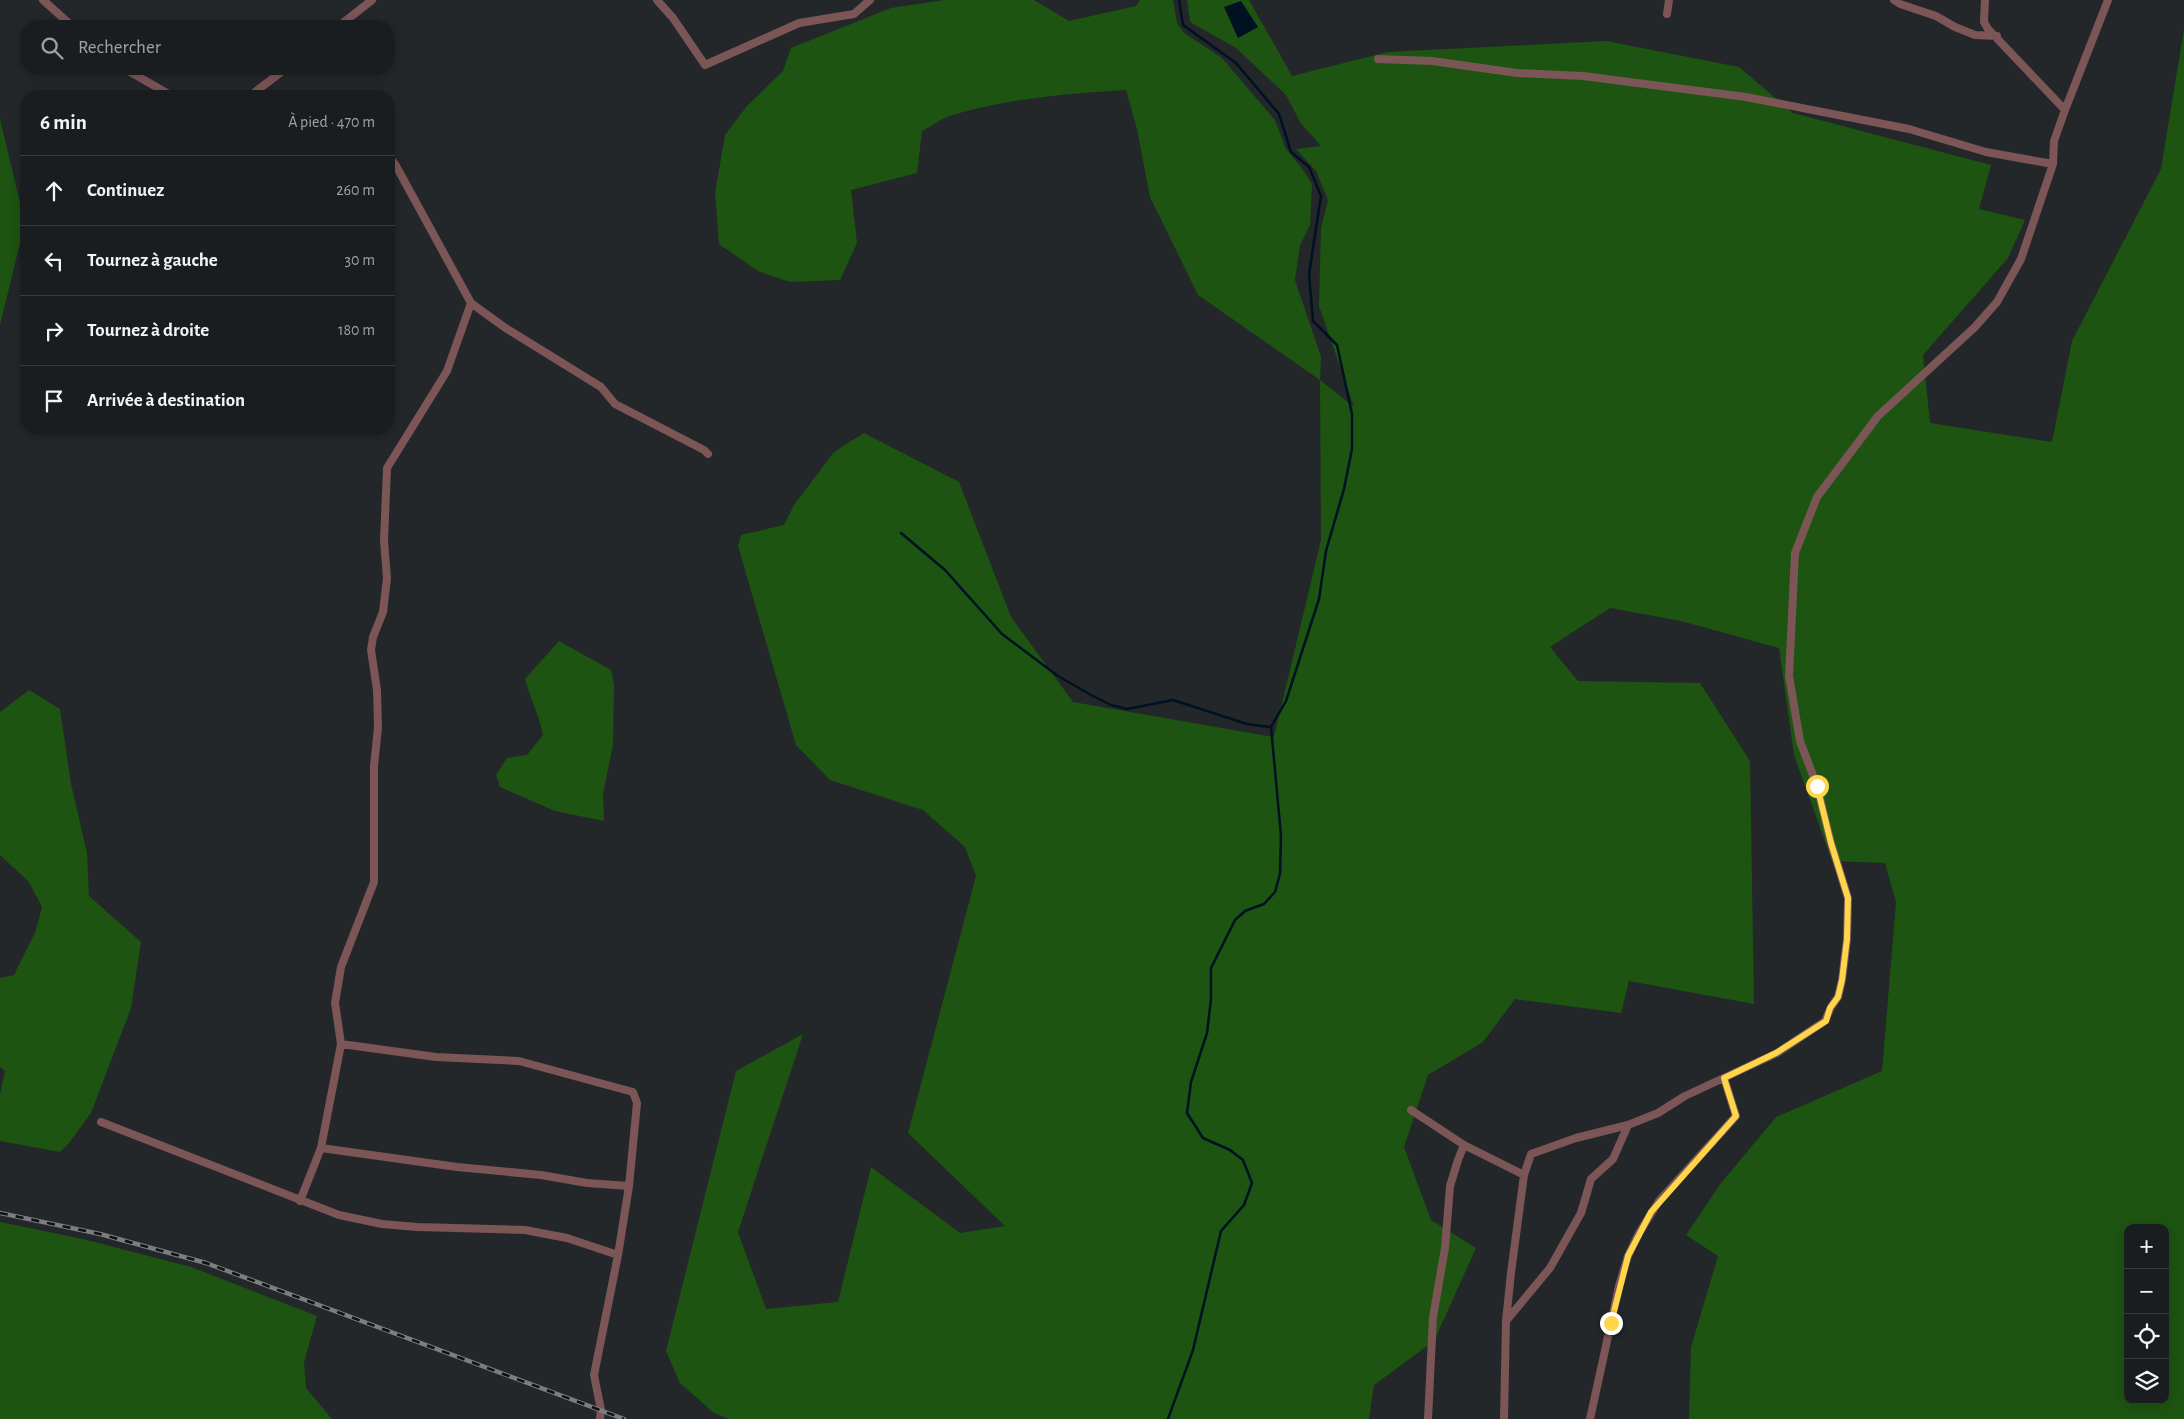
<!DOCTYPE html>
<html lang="fr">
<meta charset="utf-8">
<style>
:root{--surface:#1a1d20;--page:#272a2d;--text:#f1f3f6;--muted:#9fa2a5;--line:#383b3e}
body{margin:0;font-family:"Alegreya Sans",sans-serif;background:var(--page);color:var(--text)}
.controls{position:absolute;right:15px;bottom:15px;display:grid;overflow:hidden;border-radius:10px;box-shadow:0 2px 12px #0003}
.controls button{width:45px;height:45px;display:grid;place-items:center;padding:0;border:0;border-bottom:1px solid var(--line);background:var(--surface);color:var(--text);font:25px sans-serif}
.stop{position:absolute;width:15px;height:15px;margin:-11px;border:4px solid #ffd54a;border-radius:50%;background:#fff}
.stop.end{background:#ffd54a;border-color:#fff;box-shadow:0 1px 5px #0008}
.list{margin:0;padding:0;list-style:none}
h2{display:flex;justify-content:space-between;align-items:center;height:65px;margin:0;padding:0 20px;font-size:21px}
h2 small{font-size:16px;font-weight:400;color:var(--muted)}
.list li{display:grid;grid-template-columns:32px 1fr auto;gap:15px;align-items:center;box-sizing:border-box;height:70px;padding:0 20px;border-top:1px solid var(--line)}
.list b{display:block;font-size:19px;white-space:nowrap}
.list em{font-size:16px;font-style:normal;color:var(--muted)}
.icon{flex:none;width:28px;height:28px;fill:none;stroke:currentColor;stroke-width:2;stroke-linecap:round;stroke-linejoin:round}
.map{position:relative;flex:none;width:2184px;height:1419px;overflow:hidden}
.search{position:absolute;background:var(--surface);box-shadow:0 2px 12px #0003;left:20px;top:20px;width:375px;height:55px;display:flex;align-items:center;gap:12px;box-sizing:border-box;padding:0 18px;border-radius:20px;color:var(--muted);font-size:19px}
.panel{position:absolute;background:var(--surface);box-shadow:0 2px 12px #0003;left:20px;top:90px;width:375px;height:345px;border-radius:20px}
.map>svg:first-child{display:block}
.green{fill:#1d5411;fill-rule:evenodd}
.water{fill:#012}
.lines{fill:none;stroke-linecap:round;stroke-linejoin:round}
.stream{stroke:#012;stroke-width:2.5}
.minor{stroke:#7c5556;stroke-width:8}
.rail-casing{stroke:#7b7e81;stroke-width:4.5}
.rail{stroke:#0e1011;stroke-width:2.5;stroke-dasharray:8;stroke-linecap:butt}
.route{stroke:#ffd54a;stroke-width:6}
</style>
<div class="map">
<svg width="2184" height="1419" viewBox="0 0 2184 1419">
<rect width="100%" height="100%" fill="#23272a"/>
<path class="green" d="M944 0H1034L1069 21 1136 6 1140 0H1173L1177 23 1184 33 1221 57 1275 120 1286 149 1301 167 1312 184 1310 225 1300 245 1295 280 1321 357 1320 380 1354 407 1319 306 1321 228 1328 200 1316 171 1296 149 1321 146 1300 122 1286 95 1236 48 1190 22 1187 0H1249L1292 76 1388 52 1606 41 1739 67 1793 113 1991 165 1979 209 2025 220 2008 258 1923 355 1930 423 2052 442 2072 341 2161 169 2184 29V1419H1689L1691 1347 1718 1256 1686 1235 1721 1183 1776 1117 1882 1071 1896 902 1885 863 1832 861 1794 755 1779 648 1681 621 1610 608 1550 647 1578 681 1700 683 1750 761 1754 1004 1629 981 1621 1013 1515 999 1483 1042 1428 1075 1404 1147 1431 1220 1476 1248 1434 1341 1374 1385 1369 1419H729L714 1413 680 1383 666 1351 736 1071 803 1034 738 1232 766 1309 838 1302 871 1167 960 1233 1005 1226 908 1133 976 876 965 847 923 810 830 780 796 745 738 546 741 535 784 525 794 505 834 452 864 433 959 482 1011 617 1073 702 1274 737 1321 540 1320 380 1198 295 1150 197 1137 129 1126 90C1071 93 1005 99 953 115 942 118 932 126 922 131L917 173 851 190 857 243 840 280 790 282 758 271 719 244 715 193 725 135 747 106 783 71 791 48 891 8ZM2128 1228H2165V1400H2128Z
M0 119 25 223 0 325Z
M559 641 611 670 614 685 613 744 603 794 604 821 555 811 500 787 496 775 507 758 527 755 543 735C539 715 530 698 525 679Z
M29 690 60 709 71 784 87 853 89 896 141 942 131 1008 91 1113 69 1143 60 1152 0 1141V1094L5 1071 0 1067V978L14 975 35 933 42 907 29 882 0 855V712Z
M0 1222 83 1239 191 1267 317 1316 304 1362 306 1388 332 1419H0Z"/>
<path class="water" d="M1241 1 1258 27 1238 38 1224 7Z"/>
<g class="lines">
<path class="stream" d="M901 533 945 570 1002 634 1058 676 1091 695 1111 705 1127 709 1173 700 1247 724 1270 727
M1168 1419 1193 1350 1221 1231 1244 1205 1252 1183 1243 1160 1230 1150 1203 1138 1187 1113 1191 1082 1207 1033 1211 999V968L1235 920 1245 911 1264 904 1275 892 1280 874 1281 836 1271 727 1286 701 1319 599 1326 551 1344 489 1352 449V414L1337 345 1313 321 1309 274 1321 196 1309 167 1291 152 1279 114 1236 63 1183 25 1179 0"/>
<path class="minor" d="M43 0 72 26
M657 0 673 18 705 65 799 23 854 14 870 0
M1894 0 1900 4 1936 16 1955 27 1975 35 1997 36
M1985 0 1984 22 1988 29 2065 110
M1667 14 1669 0
M339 26 372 0
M1378 59 1432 61 1517 73 1583 76 1746 97 1909 129 1986 152 2053 164
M125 69 172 96
M250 96 285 69
M389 157 395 164 471 303 504 327 601 387 615 404 704 450 708 454
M341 1044 436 1057 519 1061 633 1092 637 1103 629 1186 618 1255 594 1375 601 1410 600 1419
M1411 1110 1464 1145 1524 1175
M101 1122 339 1215 382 1224 417 1227 525 1230 567 1238 618 1255
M321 1148 457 1167 541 1175 587 1183 629 1186
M300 1201 321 1148 341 1044 335 1003 341 967 374 882V766L378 727 377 690 371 650 373 637 383 612 387 578 384 541 387 468 447 371 471 303
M1506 1321 1550 1268 1581 1213 1591 1179 1613 1159 1628 1125
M1428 1419 1433 1317 1445 1248 1450 1186 1458 1160 1464 1145
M1504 1419 1506 1321 1511 1273 1524 1175 1531 1154 1576 1138 1628 1125 1658 1113 1685 1096 1777 1053 1825 1021 1831 1007 1838 997 1842 980 1847 939 1848 898 1831 843 1817 786 1800 741 1789 676 1795 553 1817 497 1878 416 1975 327 1997 302 2021 259 2053 164 2054 141 2065 110 2108 0
M1590 1419 1619 1286 1628 1256 1639 1233 1659 1201 1736 1116 1724 1078"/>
<g class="rail-casing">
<path id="rail" d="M0 1213 100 1234 206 1263 624 1419"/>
</g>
<use href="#rail" class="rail"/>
</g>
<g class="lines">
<path class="route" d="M1611 1323 1628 1256 1651 1212 1736 1116 1724 1078 1776 1053 1826 1021 1830 1008 1838 997 1842 980 1847 939 1848 898 1831 843 1817 786"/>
</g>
</svg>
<div class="controls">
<button>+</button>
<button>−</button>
<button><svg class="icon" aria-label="locate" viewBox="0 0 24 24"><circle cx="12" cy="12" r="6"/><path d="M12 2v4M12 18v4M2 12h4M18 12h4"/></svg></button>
<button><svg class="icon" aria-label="layers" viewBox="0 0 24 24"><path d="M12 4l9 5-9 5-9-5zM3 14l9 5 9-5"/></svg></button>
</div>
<div class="stop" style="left:1817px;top:786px"></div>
<div class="stop end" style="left:1611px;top:1323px"></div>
<div class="search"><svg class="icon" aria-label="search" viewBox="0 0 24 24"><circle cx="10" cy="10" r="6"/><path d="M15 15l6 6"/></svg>Rechercher</div>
<section class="panel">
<h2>6 min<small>À pied · 470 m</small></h2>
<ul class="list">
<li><svg class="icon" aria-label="ahead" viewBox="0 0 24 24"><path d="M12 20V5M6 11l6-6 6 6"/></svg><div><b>Continuez</b></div><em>260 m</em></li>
<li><svg class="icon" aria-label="left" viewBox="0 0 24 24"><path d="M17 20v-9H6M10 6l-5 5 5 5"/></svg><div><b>Tournez à gauche</b></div><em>30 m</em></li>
<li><svg class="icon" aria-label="right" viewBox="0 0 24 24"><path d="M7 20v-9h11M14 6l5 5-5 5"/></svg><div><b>Tournez à droite</b></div><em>180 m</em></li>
<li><svg class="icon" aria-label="arrive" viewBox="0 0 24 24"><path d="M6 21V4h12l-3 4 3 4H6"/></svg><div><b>Arrivée à destination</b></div></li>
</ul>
</section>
</div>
